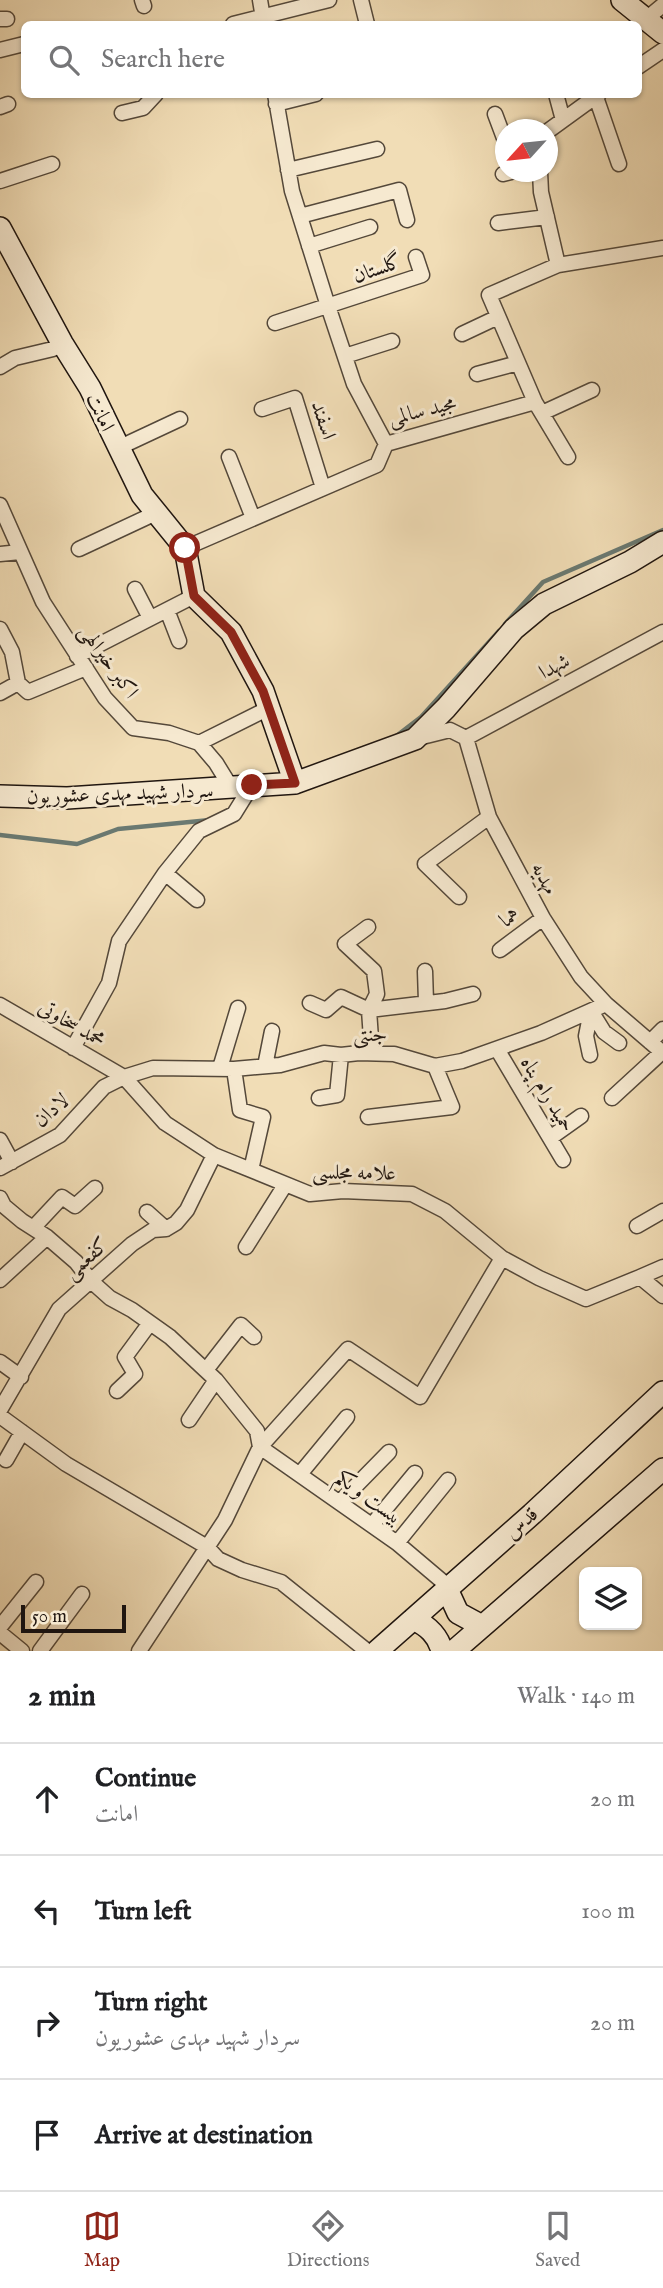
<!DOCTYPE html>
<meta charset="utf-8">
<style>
:root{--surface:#fff;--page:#f2f2f2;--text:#202124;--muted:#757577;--line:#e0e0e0;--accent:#8f2418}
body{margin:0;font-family:"IM FELL English",Amiri,serif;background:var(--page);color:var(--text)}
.controls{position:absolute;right:21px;bottom:21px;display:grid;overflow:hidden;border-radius:10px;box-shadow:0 2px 5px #0004}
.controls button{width:63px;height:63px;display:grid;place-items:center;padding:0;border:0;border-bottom:2px solid var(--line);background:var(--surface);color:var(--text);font:35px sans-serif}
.compass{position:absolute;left:495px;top:119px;width:63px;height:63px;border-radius:50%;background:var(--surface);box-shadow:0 2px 5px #0004;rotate:243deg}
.scale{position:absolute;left:21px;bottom:18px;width:105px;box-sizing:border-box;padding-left:7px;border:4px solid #201610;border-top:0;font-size:19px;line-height:24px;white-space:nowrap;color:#201610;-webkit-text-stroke:5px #f6e9d0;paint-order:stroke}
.stop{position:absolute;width:21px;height:21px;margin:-16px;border:5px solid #8f2418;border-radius:50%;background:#fff}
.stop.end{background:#8f2418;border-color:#fff;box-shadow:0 2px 7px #0008}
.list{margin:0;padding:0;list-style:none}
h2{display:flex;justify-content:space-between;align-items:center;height:91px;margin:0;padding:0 28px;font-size:30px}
h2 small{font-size:23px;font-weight:400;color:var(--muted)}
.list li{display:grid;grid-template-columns:46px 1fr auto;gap:21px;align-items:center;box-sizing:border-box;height:112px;padding:0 28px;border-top:2px solid var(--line)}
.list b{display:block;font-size:26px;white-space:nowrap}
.list p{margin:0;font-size:23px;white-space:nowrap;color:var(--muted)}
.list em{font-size:23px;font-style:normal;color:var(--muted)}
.icon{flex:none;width:38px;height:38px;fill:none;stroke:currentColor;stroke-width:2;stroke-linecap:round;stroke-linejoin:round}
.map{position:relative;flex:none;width:663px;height:1651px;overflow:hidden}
.search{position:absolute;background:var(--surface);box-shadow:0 2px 5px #0004;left:21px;right:21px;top:21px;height:77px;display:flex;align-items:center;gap:18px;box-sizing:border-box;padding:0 24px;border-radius:10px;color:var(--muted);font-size:26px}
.sheet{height:539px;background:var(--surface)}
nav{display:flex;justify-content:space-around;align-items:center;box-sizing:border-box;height:98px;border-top:2px solid var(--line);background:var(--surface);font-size:19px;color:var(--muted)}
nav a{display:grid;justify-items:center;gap:4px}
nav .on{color:var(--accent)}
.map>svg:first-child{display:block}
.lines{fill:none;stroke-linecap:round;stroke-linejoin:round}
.stream{stroke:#6a7971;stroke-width:4.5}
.street-casing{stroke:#54483a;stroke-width:17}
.secondary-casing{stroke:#201610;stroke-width:24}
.street{stroke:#f6e9d0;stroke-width:14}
.secondary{stroke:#f6e9d0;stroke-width:21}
.route{stroke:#8f2418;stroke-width:9}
.labels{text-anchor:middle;stroke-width:6;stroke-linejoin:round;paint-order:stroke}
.street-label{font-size:21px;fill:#201610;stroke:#f6e9d0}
</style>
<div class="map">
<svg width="663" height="1651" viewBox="0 0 663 1651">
<rect width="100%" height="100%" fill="#f1ddb6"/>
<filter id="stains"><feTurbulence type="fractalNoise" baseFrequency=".00286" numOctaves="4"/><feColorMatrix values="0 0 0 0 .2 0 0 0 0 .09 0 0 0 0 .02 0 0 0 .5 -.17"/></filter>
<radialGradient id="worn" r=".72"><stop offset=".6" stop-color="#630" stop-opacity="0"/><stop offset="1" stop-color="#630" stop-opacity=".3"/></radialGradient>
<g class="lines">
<path class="stream" d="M505 624 543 582 663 530
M395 737 421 717 499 631
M0 835 77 844 118 829 210 820"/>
<g class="street-casing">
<path id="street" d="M142 0 144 6
M260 0 264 24
M361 0 367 24
M0 19H7
M645 20 663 5
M233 24 329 0
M0 50 24 44
M638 67 663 50
M275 94 292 191 328 306 354 384 386 444 535 402 489 295 558 265 663 248
M556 94 563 120
M596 97 619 164
M276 104 316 94
M0 107 8 104
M122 113 143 108 156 94
M495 114 504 138
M548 131 599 94
M288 170 377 149
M540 172 541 192 558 265
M503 174 511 172
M0 181 52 164
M300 216 399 190 407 220
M498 223 547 217
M309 246 370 227
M275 323 422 275 416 257
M462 334 498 317
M345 356 392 341
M0 367 15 358 53 349 62 343
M477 374 518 363
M535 402 568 457
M262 409 295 398 323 488
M542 413 592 390
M118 448 180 419
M229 457 253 518
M0 505 43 602 105 698 133 728 169 733 199 743 216 763 232 789
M185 548 377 465 386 444
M79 549 156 513
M0 554 20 552
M135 589 150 618
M167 610 179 641
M0 629 12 652 18 683
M77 656 194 596
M0 693 18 683 28 692 86 668
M418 738 450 730 466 738 489 817 543 918 581 977 606 1004 663 1053
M466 738 663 632
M199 743 269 708
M165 873 197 900
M459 897 425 864 489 817
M368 927 345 944 374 971 377 994 369 1010 372 1053
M500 950 543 918
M425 971 426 1002
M310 1003 326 1010 341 997 369 1010 445 1001 473 994
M0 1005 124 1077 165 1123 214 1155 310 1194 343 1191 412 1194 445 1211 502 1258 539 1278 586 1299 640 1277 663 1296
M591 1011 604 1032 619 1043
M650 1042 663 1029
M73 1048 109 983 119 941 165 873 199 831 234 814 252 785
M497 1049 563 1160
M590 1055 586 1036 591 1011
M265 1066 272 1031
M220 1068 238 1008
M234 1069 240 1110 263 1117 251 1170
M319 1098 337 1095 341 1055
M612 1098 662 1052
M368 1117 452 1107 435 1066
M550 1138 581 1116
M0 1140 12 1162
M0 1168 60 1135 104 1087 124 1077 153 1068 234 1069 280 1065 324 1053 341 1055 359 1053 394 1054 435 1066 462 1061 541 1033 606 1004
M0 1198 4 1206 22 1221 47 1237 76 1262 91 1281 110 1298 132 1310 170 1337 216 1380 257 1431 260 1447 225 1520 139 1651
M147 1212 166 1229
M637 1226 663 1211
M33 1228 62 1197 75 1206 95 1188
M246 1247 285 1185
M640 1277 663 1267
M0 1280 47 1237
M0 1362 21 1377
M206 1370 241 1325 254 1337
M117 1391 135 1374 125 1357 150 1323
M0 1410 59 1309 132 1244 153 1230 166 1229 176 1223 187 1210 214 1155
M0 1416 66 1464 207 1547 218 1559 242 1570 281 1582 367 1651
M189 1420 216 1380
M6 1460 22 1432
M300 1474 347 1417
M340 1502 389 1452
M372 1525 415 1473
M397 1543 448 1480
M449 1587 397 1543 260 1447 348 1349 420 1397 502 1258
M0 1627 36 1582
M0 1633 22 1651
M40 1651 82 1594"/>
</g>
<g class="secondary-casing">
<path id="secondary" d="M622 0 663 33
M0 228 62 343 90 388 142 495 185 548 194 596 231 632 263 691 295 783
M0 796 67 798 295 783 415 739 446 708 514 629 544 604 630 562 663 542
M447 1589 458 1613 482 1626
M413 1619C428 1626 438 1635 442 1651
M377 1651 532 1514 663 1392
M454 1651 663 1469"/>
</g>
<use href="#street" class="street"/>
<use href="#secondary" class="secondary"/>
</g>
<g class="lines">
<path class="route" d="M185 548 194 596 231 632 263 691 295 783 252 785"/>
</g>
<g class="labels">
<g class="street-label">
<text transform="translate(377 268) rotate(-19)" y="7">گلستان</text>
<text transform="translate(422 410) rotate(-14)" y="7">مجید سالمی</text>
<text transform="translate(101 412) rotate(65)" y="7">امانت</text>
<text transform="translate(324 420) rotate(72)" y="7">اسفند</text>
<text transform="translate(109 661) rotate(54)" y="7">اکبر خیرالهی</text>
<text transform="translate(554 666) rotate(-28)" y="7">شهدا</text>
<text transform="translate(120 793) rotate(-2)" y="7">سردار شهید مهدی عشوریون</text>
<text transform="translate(545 878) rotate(62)" y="7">مهدیه</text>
<text transform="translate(509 917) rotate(-37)" y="7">هما</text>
<text transform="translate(72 1023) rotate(30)" y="7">محمد سخاوتی</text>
<text transform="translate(370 1034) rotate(-1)" y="7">جنتی</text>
<text transform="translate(548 1094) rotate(59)" y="7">حمید رام پناه</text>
<text transform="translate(51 1110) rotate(-41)" y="7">لادان</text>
<text transform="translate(354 1172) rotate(1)" y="7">علامه مجلسی</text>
<text transform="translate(86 1258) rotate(-42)" y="7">کفعمی</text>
<text transform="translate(369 1497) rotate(36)" y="7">بیست و یکم</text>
<text transform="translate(521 1523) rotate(-42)" y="7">قدس</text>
</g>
</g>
<rect width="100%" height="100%" filter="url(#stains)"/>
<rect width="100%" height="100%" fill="url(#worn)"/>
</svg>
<div class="controls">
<button><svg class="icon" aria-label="layers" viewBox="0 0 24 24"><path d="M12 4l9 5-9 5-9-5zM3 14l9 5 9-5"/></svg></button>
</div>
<svg class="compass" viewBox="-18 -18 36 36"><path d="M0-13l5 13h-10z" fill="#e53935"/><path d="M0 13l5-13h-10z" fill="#757577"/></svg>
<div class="scale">50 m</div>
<div class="stop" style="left:185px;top:548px"></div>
<div class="stop end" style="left:252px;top:785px"></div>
<div class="search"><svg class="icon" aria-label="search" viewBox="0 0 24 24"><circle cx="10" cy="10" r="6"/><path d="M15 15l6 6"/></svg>Search here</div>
</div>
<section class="sheet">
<h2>2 min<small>Walk · 140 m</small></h2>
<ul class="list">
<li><svg class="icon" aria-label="ahead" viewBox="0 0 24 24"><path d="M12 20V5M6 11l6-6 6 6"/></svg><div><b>Continue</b><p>امانت</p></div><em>20 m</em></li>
<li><svg class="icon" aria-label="left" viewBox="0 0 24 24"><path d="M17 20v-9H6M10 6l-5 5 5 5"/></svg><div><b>Turn left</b></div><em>100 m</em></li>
<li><svg class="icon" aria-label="right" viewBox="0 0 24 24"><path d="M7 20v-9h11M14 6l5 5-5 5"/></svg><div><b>Turn right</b><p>سردار شهید مهدی عشوریون</p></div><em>20 m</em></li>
<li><svg class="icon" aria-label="arrive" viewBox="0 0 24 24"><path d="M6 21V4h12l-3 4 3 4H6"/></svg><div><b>Arrive at destination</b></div></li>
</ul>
</section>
<nav>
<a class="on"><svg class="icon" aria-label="map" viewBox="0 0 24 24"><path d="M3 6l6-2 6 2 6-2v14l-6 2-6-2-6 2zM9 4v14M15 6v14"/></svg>Map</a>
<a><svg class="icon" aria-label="directions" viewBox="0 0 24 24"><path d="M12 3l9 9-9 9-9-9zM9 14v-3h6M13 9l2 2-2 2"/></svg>Directions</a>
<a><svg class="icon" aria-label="saved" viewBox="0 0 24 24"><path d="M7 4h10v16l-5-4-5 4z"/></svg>Saved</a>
</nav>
